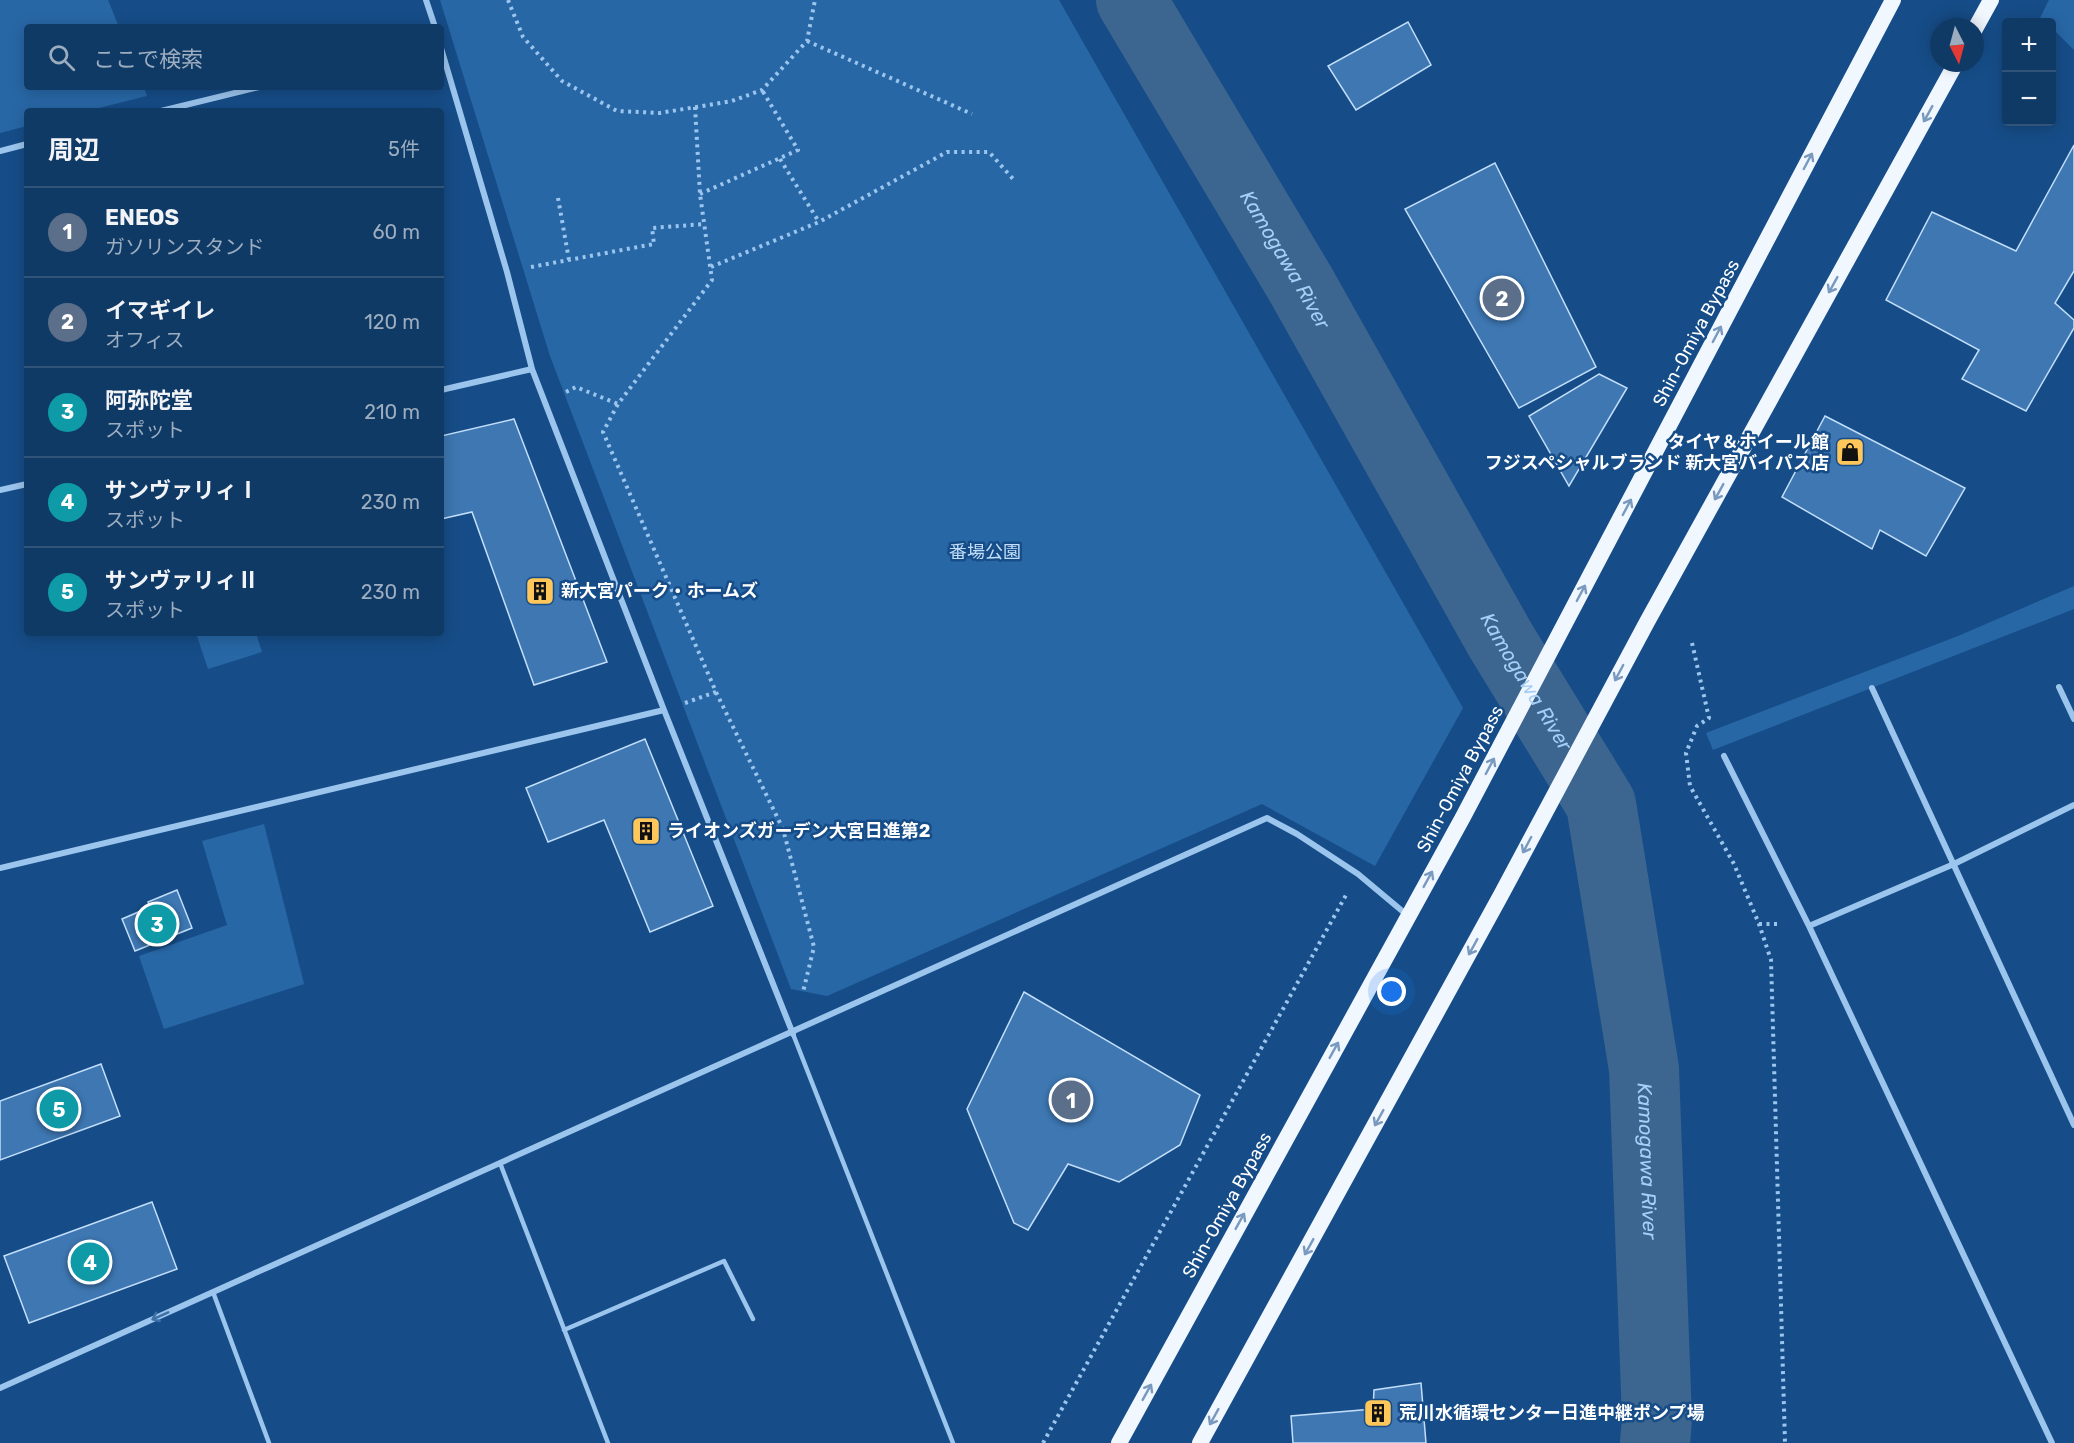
<!DOCTYPE html>
<html lang="ja">
<meta charset="utf-8">
<style>
:root{--surface:#103a66;--page:#19416c;--text:#f1f3f6;--muted:#9cadbf;--line:#30547a;--accent:#ffc759}
body{margin:0;font-family:Rubik,"Noto Sans JP",sans-serif;background:var(--page);color:var(--text)}
.controls{position:absolute;right:18px;top:18px;display:grid;overflow:hidden;border-radius:6px;box-shadow:0 3px 15px #0003}
.controls button{width:54px;height:54px;display:grid;place-items:center;padding:0;border:0;border-bottom:2px solid var(--line);background:var(--surface);color:var(--text);font:30px sans-serif}
.compass{position:absolute;left:1930px;top:18px;width:54px;height:54px;border-radius:50%;background:var(--surface);box-shadow:0 3px 15px #0003;rotate:174deg}
.you{position:absolute;left:1392px;top:992px;width:21px;height:21px;margin:-15px;border:4px solid #fff;border-radius:50%;background:#1a73e8;box-shadow:0 0 0 9px #1a73e833}
.badge{display:grid;place-items:center;width:39px;height:39px;border-radius:50%;background:var(--accent);color:#fff;font-size:20px;font-weight:700}
.pin{position:absolute;translate:-50% -50%;border:3px solid #fff;box-shadow:0 2px 6px #0006}
.list{margin:0;padding:0;list-style:none}
h2{display:flex;justify-content:space-between;align-items:center;height:78px;margin:0;padding:0 24px;font-size:26px}
h2 small{font-size:20px;font-weight:400;color:var(--muted)}
.list li{display:grid;grid-template-columns:39px 1fr auto;gap:18px;align-items:center;box-sizing:border-box;height:90px;padding:0 24px;border-top:2px solid var(--line)}
.list b{display:block;font-size:22px;white-space:nowrap}
.list p{margin:0;font-size:20px;white-space:nowrap;color:var(--muted)}
.list em{font-size:20px;font-style:normal;color:var(--muted)}
.icon{flex:none;width:33px;height:33px;fill:none;stroke:currentColor;stroke-width:2;stroke-linecap:round;stroke-linejoin:round}
.map{position:relative;flex:none;width:2074px;height:1443px;overflow:hidden}
.search{position:absolute;background:var(--surface);box-shadow:0 3px 15px #0003;left:24px;top:24px;width:420px;height:66px;display:flex;align-items:center;gap:15px;box-sizing:border-box;padding:0 21px;border-radius:6px;color:var(--muted);font-size:22px}
.panel{position:absolute;background:var(--surface);box-shadow:0 3px 15px #0003;left:24px;top:108px;width:420px;height:528px;border-radius:6px}
.map>svg:first-child{display:block}
.green{fill:#2867a6}
.lines{fill:none;stroke-linecap:round;stroke-linejoin:round}
.river{stroke:#3c6590;stroke-width:70}
.building{fill:#3e77b2;stroke:#c2defa;stroke-width:1.5}
.path{stroke:#9cc5ee;stroke-width:4;stroke-dasharray:3 4.5;stroke-linecap:butt}
.service{stroke:#9cc5ee;stroke-width:4.5}
.minor{stroke:#9cc5ee;stroke-width:6}
.trunk{stroke:#f1f7ff;stroke-width:16}
.oneway{stroke:#799abe}
.oneway2{stroke:#3e71a7}
.labels{text-anchor:middle;stroke-width:5;stroke-linejoin:round;paint-order:stroke}
.street-label{font-size:18px;fill:#fff;stroke:#164d88}
.poi-label{font-size:18px;font-weight:bold;fill:#fff;stroke:#164d88;text-anchor:start}
.park-label{font-size:18px;fill:#c2defa;stroke:#164d88}
.water-label{font-size:20px;font-style:italic;fill:#a7cff6;stroke:#164d88}
</style>
<div class="map">
<svg width="2074" height="1443" viewBox="0 0 2074 1443">
<rect width="100%" height="100%" fill="#164d88"/>
<path class="green" d="M0 0H108L119 27H27V87H144L147 96 87 111H27V126L0 133Z
M440 0H1059L1463 708 1375 866 1262 804 827 996 791 989 550 356Z
M2049 0H2074V50L2052 28V22H2045L2040 18Z
M2074 586V609L1713 750 1706 733 1958 636Z
M196 633H256L262 652 208 669Z
M264 824 304 984 164 1029 139 956 227 925 202 841Z"/>
<g class="lines">
<path class="river" id="s1" d="M1131 0 1301 285 1501 641 1601 804 1644 1069 1657 1419 1655 1443"/>
</g>
<path class="building" d="M1408 22 1431 65 1356 110 1328 66Z
M2074 145V271L2055 303 2074 320V328L2026 411 1962 379 1979 350 1886 300 1932 212 2016 251Z
M1495 163 1596 367 1519 408 1405 209Z
M1599 374 1627 388 1569 486 1529 416Z
M1825 416 1965 488 1926 556 1880 530 1872 549 1782 497Z
M514 419 607 662 534 685 472 512 441 519V436Z
M645 739 713 906 650 932 604 820 548 842 526 788Z
M177 890 192 928 135 951 122 919 150 907 148 902Z
M1024 992 1200 1095 1180 1145 1119 1182 1068 1164 1028 1230 1014 1223 967 1109Z
M101 1064 120 1116 0 1160V1101Z
M152 1202 177 1269 29 1323 4 1256Z
M1421 1383 1426 1443H1293L1291 1416 1373 1409 1374 1390Z"/>
<g class="lines">
<path class="path" d="M508 0 523 37 562 81 617 111 660 113 732 101 762 90 807 41 815 0
M807 41 972 114
M695 107 700 194 712 280 618 404 603 432 716 692 783 829 814 947 803 992
M780 159 819 222
M700 194 798 150 762 90
M558 198 569 260
M531 267 654 244 652 228 705 224
M711 267 819 222 947 152H989L1014 180
M566 392 576 387 618 404
M1692 643 1709 718 1697 726 1686 753 1690 786 1734 864 1759 924 1771 960 1785 1443
M685 703 716 692
M1759 924H1781
M1043 1443 1346 895"/>
<path class="service" d="M793 1034 953 1443
M500 1163 608 1443
M213 1292 269 1443
M564 1330 724 1261 753 1319"/>
<path class="minor" d="M426 0 435 27
M441 48 507 272 532 369 664 710 793 1034
M161 111 259 87
M0 151 27 144
M441 390 532 369
M0 490 27 484
M2059 687 2074 719
M1872 688 2074 1125
M1724 756 1809 926
M0 868 664 710
M0 1388C422 1197 846 1010 1267 818L1297 834 1358 874 1407 915
M2052 1443 1809 926 1954 864 2074 805"/>
<path class="trunk" d="M1975 29 1991 0
M1119 1443 1463 817 1893 0
M1200 1443 1501 895 1647 622 1956 63"/>
</g>
<defs><path id="oneway-shaft" d="M-6 0H5M1.5-3L5.5 0L1.5 3" fill="none" stroke-width="1.6" stroke-linecap="round" stroke-linejoin="round" transform="scale(1.5)"/></defs>
<g class="oneway">
<use href="#oneway-shaft" transform="translate(1928 114) rotate(119)"/>
<use href="#oneway-shaft" transform="translate(1808 161) rotate(-62)"/>
<use href="#oneway-shaft" transform="translate(1833 285) rotate(119)"/>
<use href="#oneway-shaft" transform="translate(1717 334) rotate(-62)"/>
<use href="#oneway-shaft" transform="translate(1719 492) rotate(119)"/>
<use href="#oneway-shaft" transform="translate(1627 507) rotate(-62)"/>
<use href="#oneway-shaft" transform="translate(1581 593) rotate(-62)"/>
<use href="#oneway-shaft" transform="translate(1619 673) rotate(118)"/>
<use href="#oneway-shaft" transform="translate(1490 766) rotate(-62)"/>
<use href="#oneway-shaft" transform="translate(1527 845) rotate(118)"/>
<use href="#oneway-shaft" transform="translate(1428 879) rotate(-61)"/>
<use href="#oneway-shaft" transform="translate(1473 947) rotate(119)"/>
<use href="#oneway-shaft" transform="translate(1334 1050) rotate(-61)"/>
<use href="#oneway-shaft" transform="translate(1379 1118) rotate(119)"/>
<use href="#oneway-shaft" transform="translate(1240 1221) rotate(-61)"/>
<use href="#oneway-shaft" transform="translate(1309 1247) rotate(119)"/>
<use href="#oneway-shaft" transform="translate(1147 1392) rotate(-61)"/>
<use href="#oneway-shaft" transform="translate(1214 1417) rotate(119)"/>
</g>
<use class="oneway2" href="#oneway-shaft" transform="translate(160 1316) rotate(156)"/>
<defs>
<g id="shop-square" transform="scale(1.5)"><rect x="-9" y="-9" width="18" height="18" rx="4" fill="#ffc759" stroke="#164d88"/><path d="M-5-2.5h2.3a2.7 3.5 0 0 1 5.4 0H5L5.5 6h-11ZM-1.5-2.5h3a1.5 2.3 0 0 0-3 0Z" fill="#111"/></g>
<g id="building-square" transform="scale(1.5)"><rect x="-9" y="-9" width="18" height="18" rx="4" fill="#ffc759" stroke="#164d88"/><path d="M-4-6H4V6H1V3H-1V6H-4ZM-2.5-4.3h1.7v1.8h-1.7ZM.8-4.3h1.7v1.8H.8ZM-2.5-1h1.7V.8h-1.7ZM.8-1h1.7V.8H.8Z" fill="#111"/></g>
</defs>
<g fill-rule="evenodd">
<use href="#shop-square" x="1850" y="452"/>
<use href="#building-square" x="540" y="591"/>
<use href="#building-square" x="646" y="831"/>
<use href="#building-square" x="1378" y="1413"/>
</g>
<g class="labels">
<g class="street-label">
<text transform="translate(1696 333) rotate(-62)" y="6">Shin-Omiya Bypass</text>
<text transform="translate(1460 779) rotate(-62)" y="6">Shin-Omiya Bypass</text>
<text transform="translate(1227 1205) rotate(-61)" y="6">Shin-Omiya Bypass</text>
</g>
<g class="poi-label">
<text x="1829" y="448" text-anchor="end">タイヤ＆ホイール館<tspan x="1829" dy="21">フジスペシャルブランド 新大宮バイパス店</tspan></text>
<text x="561" y="597">新大宮パーク・ホームズ</text>
<text x="667" y="837">ライオンズガーデン大宮日進第2</text>
<text x="1399" y="1419">荒川水循環センター日進中継ポンプ場</text>
</g>
<g class="park-label">
<text x="985" y="558">番場公園</text>
</g>
<g class="water-label">
<text dy="7" stroke="none"><textPath href="#s1" startOffset="302">Kamogawa River</textPath></text>
<text dy="7" stroke="none"><textPath href="#s1" startOffset="788">Kamogawa River</textPath></text>
<text dy="7" stroke="none"><textPath href="#s1" startOffset="1292">Kamogawa River</textPath></text>
</g>
</g>
</svg>
<div class="controls">
<button>+</button>
<button>−</button>
</div>
<svg class="compass" viewBox="-18 -18 36 36"><path d="M0-13l5 13h-10z" fill="#e53935"/><path d="M0 13l5-13h-10z" fill="#9cadbf"/></svg>
<div class="you"></div>
<div class="pin badge" style="left:1071px;top:1100px;background:#5c6f8a">1</div>
<div class="pin badge" style="left:1502px;top:298px;background:#5c6f8a">2</div>
<div class="pin badge" style="left:157px;top:924px;background:#0f9aa8">3</div>
<div class="pin badge" style="left:90px;top:1262px;background:#0f9aa8">4</div>
<div class="pin badge" style="left:59px;top:1109px;background:#0f9aa8">5</div>
<div class="search"><svg class="icon" aria-label="search" viewBox="0 0 24 24"><circle cx="10" cy="10" r="6"/><path d="M15 15l6 6"/></svg>ここで検索</div>
<section class="panel">
<h2>周辺<small>5件</small></h2>
<ul class="list">
<li><span class="badge" style="background:#5c6f8a">1</span><div><b>ENEOS</b><p>ガソリンスタンド</p></div><em>60 m</em></li>
<li><span class="badge" style="background:#5c6f8a">2</span><div><b>イマギイレ</b><p>オフィス</p></div><em>120 m</em></li>
<li><span class="badge" style="background:#0f9aa8">3</span><div><b>阿弥陀堂</b><p>スポット</p></div><em>210 m</em></li>
<li><span class="badge" style="background:#0f9aa8">4</span><div><b>サンヴァリィⅠ</b><p>スポット</p></div><em>230 m</em></li>
<li><span class="badge" style="background:#0f9aa8">5</span><div><b>サンヴァリィⅡ</b><p>スポット</p></div><em>230 m</em></li>
</ul>
</section>
</div>
